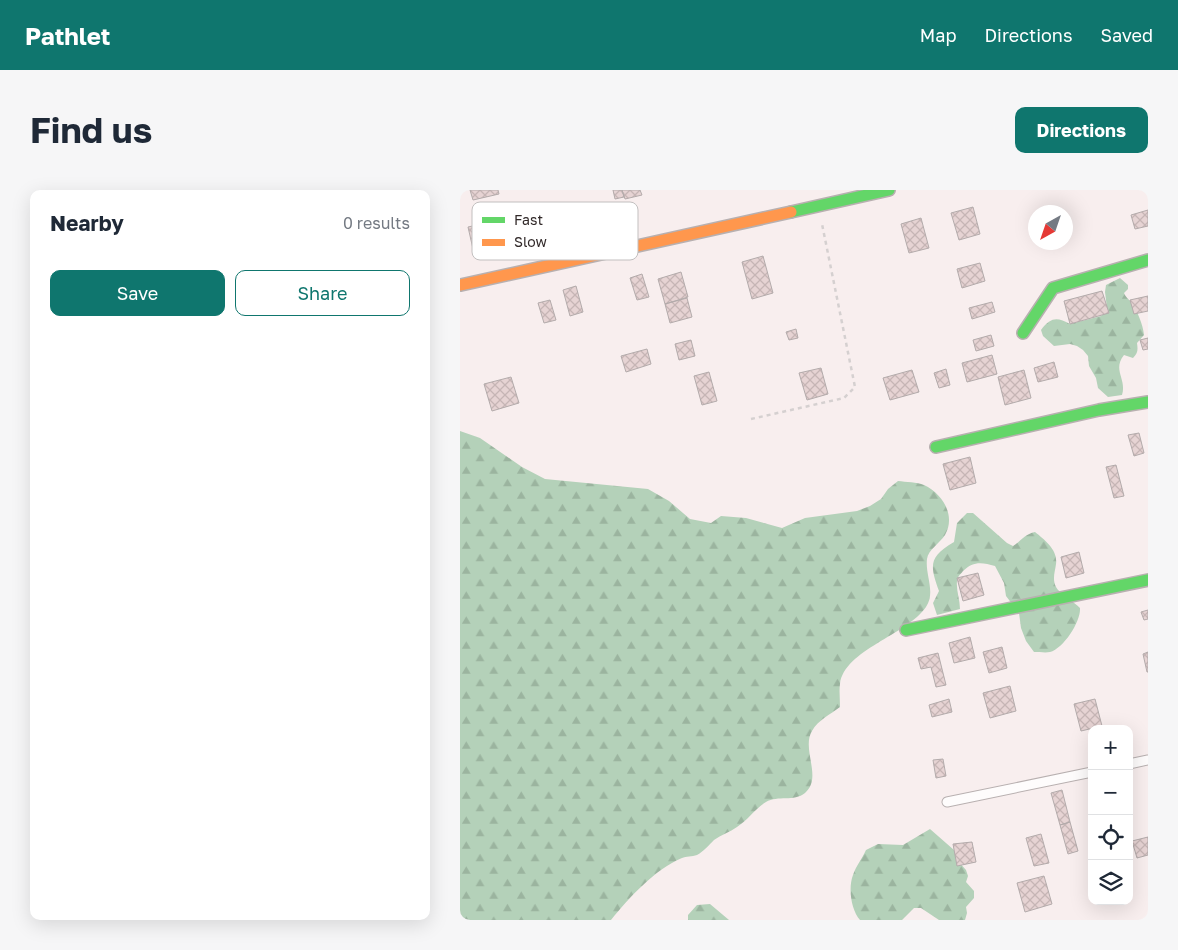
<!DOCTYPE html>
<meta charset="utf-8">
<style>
:root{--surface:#fff;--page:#f6f6f7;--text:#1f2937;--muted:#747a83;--line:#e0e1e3;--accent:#0f766e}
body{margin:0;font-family:"Golos Text",sans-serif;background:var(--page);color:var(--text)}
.controls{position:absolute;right:15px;bottom:15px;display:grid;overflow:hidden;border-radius:10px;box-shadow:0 5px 20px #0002}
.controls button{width:45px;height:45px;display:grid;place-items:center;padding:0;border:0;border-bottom:1px solid var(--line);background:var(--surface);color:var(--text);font:25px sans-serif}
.compass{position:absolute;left:568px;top:15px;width:45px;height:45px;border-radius:50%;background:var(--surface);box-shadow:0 5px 20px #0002;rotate:220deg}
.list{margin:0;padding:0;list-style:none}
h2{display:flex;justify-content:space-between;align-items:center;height:65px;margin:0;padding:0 20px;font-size:21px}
h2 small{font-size:16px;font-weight:400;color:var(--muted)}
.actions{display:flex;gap:10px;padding:15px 20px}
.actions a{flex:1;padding:11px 0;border:1px solid var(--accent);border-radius:10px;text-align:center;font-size:18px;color:var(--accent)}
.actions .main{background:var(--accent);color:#fff}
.icon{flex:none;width:28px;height:28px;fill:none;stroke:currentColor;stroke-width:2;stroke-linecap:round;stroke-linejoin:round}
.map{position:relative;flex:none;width:688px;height:730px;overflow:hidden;border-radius:10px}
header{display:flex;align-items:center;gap:30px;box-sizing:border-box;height:70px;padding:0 25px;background:var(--accent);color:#fff}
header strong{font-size:24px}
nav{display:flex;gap:28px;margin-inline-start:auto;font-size:18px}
.intro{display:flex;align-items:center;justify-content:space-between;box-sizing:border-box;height:120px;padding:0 30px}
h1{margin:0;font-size:35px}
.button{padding:12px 22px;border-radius:10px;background:var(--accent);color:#fff;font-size:18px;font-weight:700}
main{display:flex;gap:30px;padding:0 30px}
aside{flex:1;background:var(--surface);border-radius:10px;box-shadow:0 5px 20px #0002}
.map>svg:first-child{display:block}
.forest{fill:url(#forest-firs)}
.building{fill:url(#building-cross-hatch);stroke:#b3abab}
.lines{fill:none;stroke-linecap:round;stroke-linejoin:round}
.lane-casing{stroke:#b8b0b0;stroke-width:11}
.fast-casing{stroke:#b8b0b0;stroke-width:14}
.slow-casing{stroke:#b8b0b0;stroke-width:14}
.path{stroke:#d5d0d0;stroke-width:2.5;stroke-dasharray:4 4;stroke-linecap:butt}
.lane{stroke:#fefcfc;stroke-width:9}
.fast{stroke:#63d668;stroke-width:11}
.slow{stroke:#ff974d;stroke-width:11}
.key{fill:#fff;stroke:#c2bfbf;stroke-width:1}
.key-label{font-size:14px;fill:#322a2a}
</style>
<header>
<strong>Pathlet</strong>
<nav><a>Map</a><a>Directions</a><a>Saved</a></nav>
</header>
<div class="intro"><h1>Find us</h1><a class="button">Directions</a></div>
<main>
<aside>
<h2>Nearby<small>0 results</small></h2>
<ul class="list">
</ul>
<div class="actions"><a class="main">Save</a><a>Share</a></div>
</aside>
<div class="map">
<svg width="688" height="730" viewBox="0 0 688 730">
<defs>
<pattern id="forest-firs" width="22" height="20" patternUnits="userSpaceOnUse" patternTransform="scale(1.25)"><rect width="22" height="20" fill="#b4d1b9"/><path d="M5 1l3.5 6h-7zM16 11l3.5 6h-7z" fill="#9bb49f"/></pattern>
<pattern id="building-cross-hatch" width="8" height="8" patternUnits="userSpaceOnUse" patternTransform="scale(1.25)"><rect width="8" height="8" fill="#e6d3d3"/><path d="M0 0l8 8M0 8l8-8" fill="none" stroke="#c6b5b5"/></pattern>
</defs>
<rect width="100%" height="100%" fill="#f8eeee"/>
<path class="forest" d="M660 88 668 95V99L664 103C666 108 669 109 672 113 677 121 683 134 684 145L677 153C678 160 678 163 673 168L664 165C652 180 667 189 662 205L648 207 638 198 636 188 629 176 628 166 623 160 617 156 610 154 594 156 583 146 581 140C591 127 597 127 610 134L641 126 647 118 645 102 646 95Z
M0 241 20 248 62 277 85 289 188 299 209 311 230 329 251 333 261 326 286 328 322 338 345 328 397 321 410 316 421 309 428 299 438 291C446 292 457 292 464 295 483 304 496 326 485 345 480 353 468 360 467 369 465 385 476 402 466 417 447 445 384 460 380 494 379 501 380 509 380 517 371 524 358 530 352 541 341 559 363 588 345 603 334 612 318 605 306 612 295 619 288 630 277 637 270 642 261 645 254 650 249 655 243 662 237 665 232 667 226 666 222 668 195 679 169 708 151 730H0Z
M507 323H513L547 353 553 356C561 351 565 344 575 342 585 350 598 360 596 374 595 382 592 389 596 397 599 403 614 412 620 418 621 431 604 458 590 462 586 463 579 462 574 462L566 451 561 438 559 423 546 406 544 393 535 376C522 372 513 371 503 381 500 385 497 387 497 391 496 400 500 410 500 419L477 425 473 413 479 401C470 376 468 367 494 352L497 333Z
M470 639 494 660 498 671 506 680 508 686 506 692 514 701V708L506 717 507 723 505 730H479L461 718H454L442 730H400C391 720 388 698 393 685 396 676 402 669 406 660L418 654 443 655Z
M250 714 269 730H228V725L237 715Z"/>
<path class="building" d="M10 0H38L39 4 13 10Z
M153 0H162L164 7 155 9Z
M162 0H180L182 5 165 9Z
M513 17 520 44 499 50 491 23Z
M688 20V36L675 39 671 25Z
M461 28 469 58 449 63 441 34Z
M17 35 22 57 13 59 8 37Z
M303 66 313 103 292 109 282 72Z
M520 73 525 91 502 98 497 79Z
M221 82 228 107 205 114 198 89Z
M182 84 189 107 177 110 170 88Z
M116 96 123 122 110 126 103 100Z
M642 101 649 123 610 134 604 111Z
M688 106V121L674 124 670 110Z
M227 108 232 127 210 133 205 114Z
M90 110 96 130 84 133 78 113Z
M532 112 535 122 512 129 509 118Z
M336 139 338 148 329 150 326 142Z
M531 145 534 156 516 161 513 150Z
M688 148V159L683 160 680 150Z
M231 150 235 166 219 170 215 154Z
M187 159 191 174 166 182 161 166Z
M532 165 537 184 507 192 502 173Z
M594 172 598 187 578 192 574 178Z
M361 178 368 204 347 210 339 183Z
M486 179 490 195 479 198 474 183Z
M452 180 459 202 430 210 423 188Z
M564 180 571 208 545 215 538 187Z
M249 182 257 211 242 215 234 186Z
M51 187 59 213 32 221 24 194Z
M679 243 684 263 674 266 668 245Z
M510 267 516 293 490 300 483 274Z
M656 275 664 306 654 308 646 277Z
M619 362 624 383 606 388 601 367Z
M518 383 524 405 503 411 497 388Z
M688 420V429L684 430 681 422Z
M510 447 515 468 494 473 489 453Z
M542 457 547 478 529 483 523 462Z
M688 462V482H687L683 464Z
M478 463 486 495 476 497 471 477 461 479 458 468Z
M550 496 556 521 530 528 523 503Z
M489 509 492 522 472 527 469 515Z
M635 509 642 536 621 541 614 514Z
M483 569 486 586 476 588 473 570Z
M602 600 610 632 600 635 591 603Z
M610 632 618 661 608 664 600 635Z
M581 644 589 673 574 676 566 648Z
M688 647V665L677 668 672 651Z
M512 652 516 672 497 676 493 654Z
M584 686 592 714 565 722 557 693Z"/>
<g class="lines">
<g class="lane-casing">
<path id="lane" d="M669 574 688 570
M487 612 632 582"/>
</g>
<g class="fast-casing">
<path id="fast" d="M331 22 429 0
M563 143 593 98 688 70
M476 257 639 220 688 212
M446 440 688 390"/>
</g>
<g class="slow-casing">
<path id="slow" d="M1 95 331 22"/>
</g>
<path class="path" d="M291 229 384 208 395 197 362 34"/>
<use href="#lane" class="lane"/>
<use href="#fast" class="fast"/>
<use href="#slow" class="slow"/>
</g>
<rect x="12" y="12" width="166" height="58" rx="8" class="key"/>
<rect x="22" y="27" width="23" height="6" fill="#63d668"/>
<rect x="22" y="49" width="23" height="7" fill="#ff974d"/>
<g class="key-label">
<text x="54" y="35">Fast</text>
<text x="54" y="57">Slow</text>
</g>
</svg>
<div class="controls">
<button>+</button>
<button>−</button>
<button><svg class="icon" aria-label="locate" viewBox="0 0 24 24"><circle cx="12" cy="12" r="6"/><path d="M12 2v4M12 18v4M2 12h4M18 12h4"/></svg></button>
<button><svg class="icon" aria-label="layers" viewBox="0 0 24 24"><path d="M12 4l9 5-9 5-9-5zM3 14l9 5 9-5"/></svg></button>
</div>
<svg class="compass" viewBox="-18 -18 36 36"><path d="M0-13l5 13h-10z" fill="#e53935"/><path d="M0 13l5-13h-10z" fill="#747a83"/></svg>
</div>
</main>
